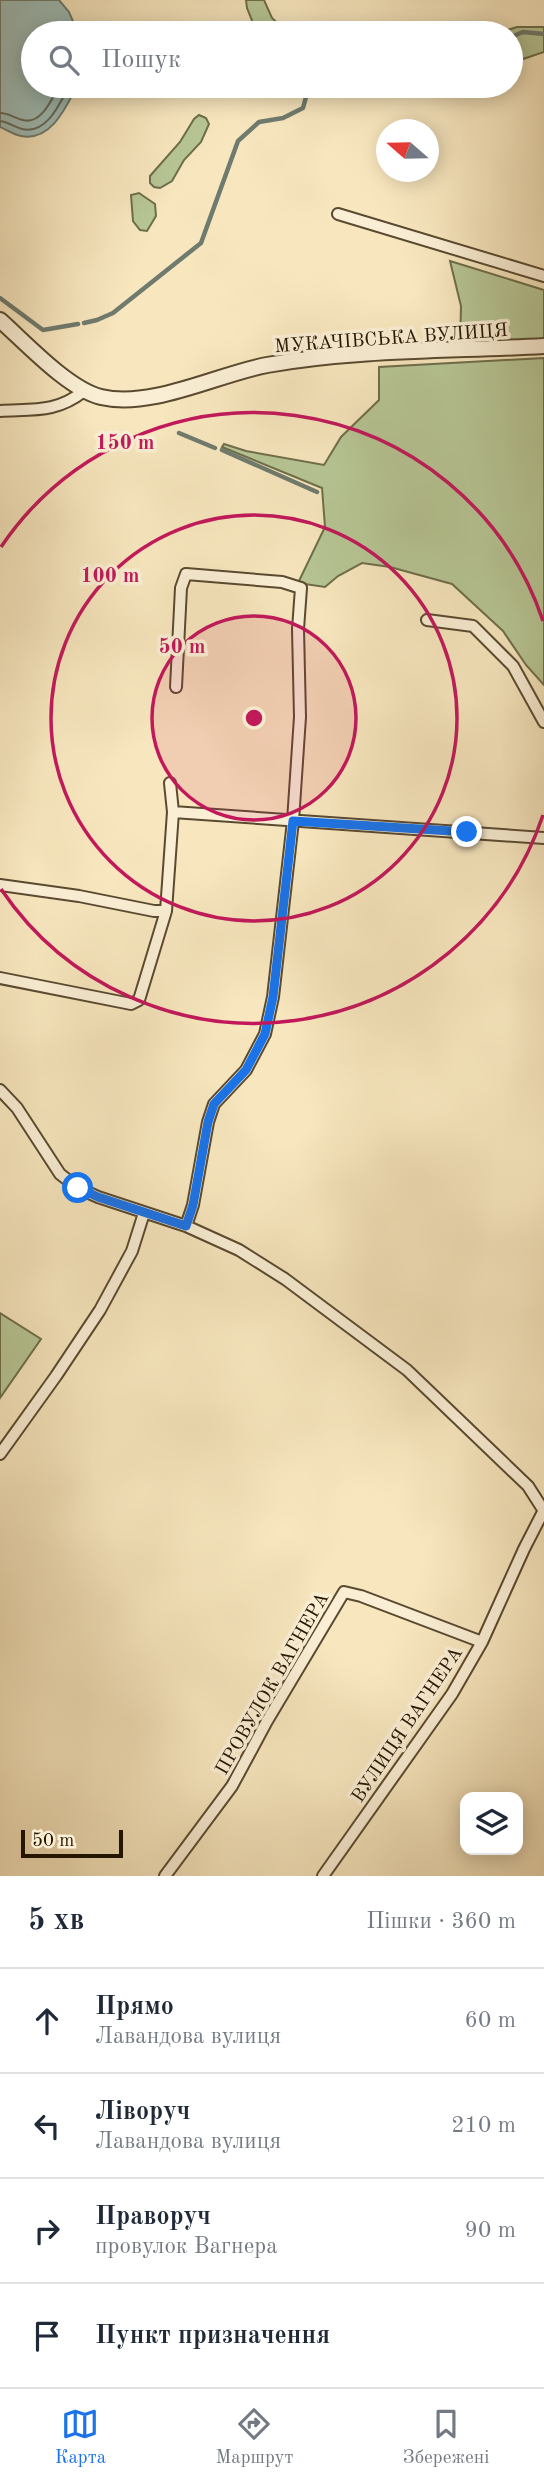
<!DOCTYPE html>
<html lang="uk">
<meta charset="utf-8">
<style>
:root{--surface:#fff;--page:#f2f2f3;--text:#1f2937;--muted:#747a83;--line:#e0e1e3;--accent:#1a73e8}
body{margin:0;font-family:"Old Standard TT",serif;background:var(--page);color:var(--text)}
.controls{position:absolute;right:21px;bottom:21px;display:grid;overflow:hidden;border-radius:14px;box-shadow:0 4px 18px #0003}
.controls button{width:63px;height:63px;display:grid;place-items:center;padding:0;border:0;border-bottom:2px solid var(--line);background:var(--surface);color:var(--text);font:35px sans-serif}
.compass{position:absolute;left:376px;top:119px;width:63px;height:63px;border-radius:50%;background:var(--surface);box-shadow:0 4px 18px #0003;rotate:290deg}
.scale{position:absolute;left:21px;bottom:18px;width:102px;box-sizing:border-box;padding-left:7px;border:4px solid #261600;border-top:0;font-size:19px;line-height:24px;white-space:nowrap;color:#261600;-webkit-text-stroke:5px #faefd5;paint-order:stroke}
.stop{position:absolute;width:21px;height:21px;margin:-16px;border:5px solid #1a73e8;border-radius:50%;background:#fff}
.stop.end{background:#1a73e8;border-color:#fff;box-shadow:0 2px 7px #0008}
.list{margin:0;padding:0;list-style:none}
h2{display:flex;justify-content:space-between;align-items:center;height:91px;margin:0;padding:0 28px;font-size:30px}
h2 small{font-size:23px;font-weight:400;color:var(--muted)}
.list li{display:grid;grid-template-columns:46px 1fr auto;gap:21px;align-items:center;box-sizing:border-box;height:105px;padding:0 28px;border-top:2px solid var(--line)}
.list b{display:block;font-size:26px;white-space:nowrap}
.list p{margin:0;font-size:23px;white-space:nowrap;color:var(--muted)}
.list em{font-size:23px;font-style:normal;color:var(--muted)}
.icon{flex:none;width:38px;height:38px;fill:none;stroke:currentColor;stroke-width:2;stroke-linecap:round;stroke-linejoin:round}
.map{position:relative;flex:none;width:544px;height:1876px;overflow:hidden}
.search{position:absolute;background:var(--surface);box-shadow:0 4px 18px #0003;left:21px;right:21px;top:21px;height:77px;display:flex;align-items:center;gap:18px;box-sizing:border-box;padding:0 24px;border-radius:38px;color:var(--muted);font-size:26px}
.sheet{height:511px;background:var(--surface)}
nav{display:flex;justify-content:space-around;align-items:center;box-sizing:border-box;height:98px;border-top:2px solid var(--line);background:var(--surface);font-size:19px;color:var(--muted)}
nav a{display:grid;justify-items:center;gap:4px}
nav .on{color:var(--accent)}
.map>svg:first-child{display:block}
.green{fill:#b7c695;stroke:#6e6e4a;stroke-width:2}
.water{fill:#9fbeb8;stroke:#6f7b6e;stroke-width:2}
.lines{fill:none;stroke-linecap:round;stroke-linejoin:round}
.shore{stroke:#626a5c;stroke-width:2}
.stream{stroke:#6f7b6e;stroke-width:4.5}
.minor-casing{stroke:#5a4a30;stroke-width:14}
.tertiary-casing{stroke:#5a4a30;stroke-width:18}
.minor{stroke:#faefd5;stroke-width:10}
.tertiary{stroke:#faefd5;stroke-width:14}
.route{stroke:#1a73e8;stroke-width:9}
.ring{fill:none;stroke:#c2185b;stroke-width:3.5}
.labels{text-anchor:middle;stroke-width:7;stroke-linejoin:round;paint-order:stroke}
.street-label{font-size:19px;fill:#261600;stroke:#faefd5}
.centre{fill:#c2185b;stroke:#faefd5;stroke-width:3.5}
.ring-label{font-size:21px;text-anchor:middle;font-weight:bold;fill:#c2185b;stroke:#faefd5;stroke-width:7;stroke-linejoin:round;paint-order:stroke}
</style>
<div class="map">
<svg width="544" height="1876" viewBox="0 0 544 1876">
<rect width="100%" height="100%" fill="#f7e6be"/>
<filter id="stains"><feTurbulence type="fractalNoise" baseFrequency=".00286" numOctaves="4"/><feColorMatrix values="0 0 0 0 .2 0 0 0 0 .09 0 0 0 0 .02 0 0 0 .5 -.17"/></filter>
<radialGradient id="worn" r=".72"><stop offset=".6" stop-color="#630" stop-opacity="0"/><stop offset="1" stop-color="#630" stop-opacity=".3"/></radialGradient>
<path class="green" d="M246 0H264L272 18 288 33H257L247 8Z
M517 27H544V52L511 63V33H498Z
M199 115 206 118 209 124 201 142 184 160 172 181 160 188 154 187 150 183V176L180 142 194 119Z
M139 193 155 204 156 216 147 231 140 230 133 221 131 195Z
M450 261 544 290V339L460 343 461 306Z
M544 358V685L526 665 503 631 452 584 390 567 362 563 338 576 325 587 298 583 325 527 322 488 222 447 224 444 246 451 324 465 341 437 379 400V367Z
M0 1313 41 1339 0 1398Z"/>
<path class="water" d="M0 0H59L69 12 78 33H33V86H77C66 107 51 142 21 136 14 135 7 130 0 127Z"/>
<g class="lines">
<path class="shore" d="M0 113C9 113 14 118 23 120 41 125 52 99 59 86
M0 121C8 122 14 127 22 129 47 135 60 103 69 86"/>
<path class="stream" d="M511 37 523 32 544 34
M0 298 43 330 78 324
M84 323 97 320 113 313 201 243 238 141 259 122 283 118 303 108 309 86
M179 433 215 448
M222 450 317 492"/>
<g class="minor-casing">
<path id="minor" d="M338 214 544 276
M0 411C34 409 56 413 84 391
M427 620 473 626 513 666 544 722
M176 687 181 588 186 574 282 582 301 588 298 629 300 717 293 821 273 997 265 1034 246 1070 214 1104 208 1122 193 1205 186 1226
M173 812 544 838
M0 885 79 896 154 911H166
M0 978 131 1004 139 1000 166 911 173 812 170 783
M0 1090 17 1108 60 1174 78 1188 98 1197 186 1226 239 1250 285 1279 407 1370 528 1486 544 1511
M0 1454 56 1376 100 1310 132 1251 144 1213
M165 1876 232 1786 267 1721 344 1592 361 1596 482 1642
M323 1876 452 1694 482 1642 524 1549 544 1510"/>
</g>
<g class="tertiary-casing">
<path id="tertiary" d="M0 320C26 343 68 389 101 397 152 409 218 374 267 365 358 349 452 351 544 346"/>
</g>
<use href="#minor" class="minor"/>
<use href="#tertiary" class="tertiary"/>
</g>
<g class="lines">
<path class="route" d="M78 1188 98 1197 186 1226 193 1205 208 1122 214 1104 246 1070 265 1034 273 997 293 821 467 832"/>
</g>
<circle cx="254" cy="718" r="102" fill="#c2185b" fill-opacity=".12"/>
<g class="ring">
<circle cx="254" cy="718" r="102"/>
<circle cx="254" cy="718" r="203"/>
<path d="M543 815A305 305 0 0 1 1 889M1 547A305 305 0 0 1 543 621"/>
</g>
<g class="labels">
<g class="street-label">
<text transform="translate(391 337) rotate(-4)" y="7">МУКАЧІВСЬКА ВУЛИЦЯ</text>
<text transform="translate(271 1683) rotate(-60)" y="7">ПРОВУЛОК ВАГНЕРА</text>
<text transform="translate(406 1724) rotate(-56)" y="7">ВУЛИЦЯ ВАГНЕРА</text>
</g>
</g>
<circle cx="254" cy="718" r="10" class="centre"/>
<g class="ring-label">
<text x="125" y="449">150 m</text>
<text x="110" y="582">100 m</text>
<text x="182" y="653">50 m</text>
</g>
<rect width="100%" height="100%" filter="url(#stains)"/>
<rect width="100%" height="100%" fill="url(#worn)"/>
</svg>
<div class="controls">
<button><svg class="icon" aria-label="layers" viewBox="0 0 24 24"><path d="M12 4l9 5-9 5-9-5zM3 14l9 5 9-5"/></svg></button>
</div>
<svg class="compass" viewBox="-18 -18 36 36"><path d="M0-13l5 13h-10z" fill="#e53935"/><path d="M0 13l5-13h-10z" fill="#747a83"/></svg>
<div class="scale">50 m</div>
<div class="stop" style="left:78px;top:1188px"></div>
<div class="stop end" style="left:467px;top:832px"></div>
<div class="search"><svg class="icon" aria-label="search" viewBox="0 0 24 24"><circle cx="10" cy="10" r="6"/><path d="M15 15l6 6"/></svg>Пошук</div>
</div>
<section class="sheet">
<h2>5 хв<small>Пішки · 360 m</small></h2>
<ul class="list">
<li><svg class="icon" aria-label="ahead" viewBox="0 0 24 24"><path d="M12 20V5M6 11l6-6 6 6"/></svg><div><b>Прямо</b><p>Лавандова вулиця</p></div><em>60 m</em></li>
<li><svg class="icon" aria-label="left" viewBox="0 0 24 24"><path d="M17 20v-9H6M10 6l-5 5 5 5"/></svg><div><b>Ліворуч</b><p>Лавандова вулиця</p></div><em>210 m</em></li>
<li><svg class="icon" aria-label="right" viewBox="0 0 24 24"><path d="M7 20v-9h11M14 6l5 5-5 5"/></svg><div><b>Праворуч</b><p>провулок Вагнера</p></div><em>90 m</em></li>
<li><svg class="icon" aria-label="arrive" viewBox="0 0 24 24"><path d="M6 21V4h12l-3 4 3 4H6"/></svg><div><b>Пункт призначення</b></div></li>
</ul>
</section>
<nav>
<a class="on"><svg class="icon" aria-label="map" viewBox="0 0 24 24"><path d="M3 6l6-2 6 2 6-2v14l-6 2-6-2-6 2zM9 4v14M15 6v14"/></svg>Карта</a>
<a><svg class="icon" aria-label="directions" viewBox="0 0 24 24"><path d="M12 3l9 9-9 9-9-9zM9 14v-3h6M13 9l2 2-2 2"/></svg>Маршрут</a>
<a><svg class="icon" aria-label="saved" viewBox="0 0 24 24"><path d="M7 4h10v16l-5-4-5 4z"/></svg>Збережені</a>
</nav>
